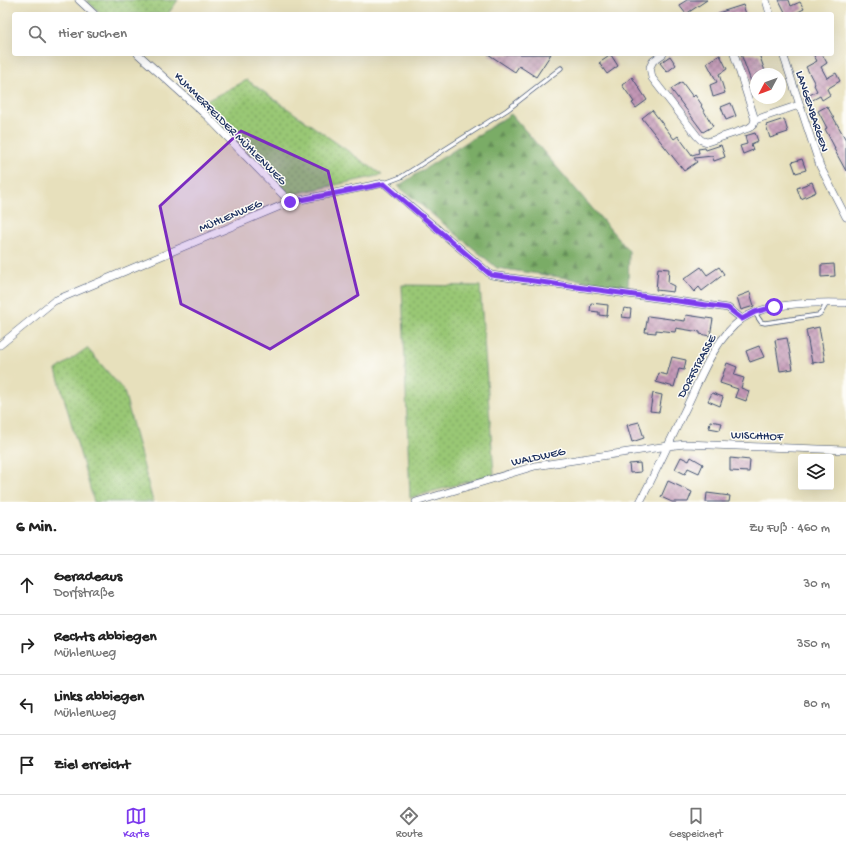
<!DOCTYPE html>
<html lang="de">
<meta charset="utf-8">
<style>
:root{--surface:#fff;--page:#f6f6f6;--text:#222;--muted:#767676;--line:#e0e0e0;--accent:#7c3aed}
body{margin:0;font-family:"Gochi Hand",sans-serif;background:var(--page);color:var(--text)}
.controls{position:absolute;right:12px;bottom:12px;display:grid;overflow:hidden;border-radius:4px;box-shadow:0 4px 16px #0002}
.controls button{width:36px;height:36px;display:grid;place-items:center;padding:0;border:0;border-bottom:1px solid var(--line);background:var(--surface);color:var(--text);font:20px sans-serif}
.compass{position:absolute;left:750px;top:68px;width:36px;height:36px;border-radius:50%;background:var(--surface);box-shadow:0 4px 16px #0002;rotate:229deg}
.stop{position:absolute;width:12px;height:12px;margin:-9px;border:3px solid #7c3aed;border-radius:50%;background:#fff}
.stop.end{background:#7c3aed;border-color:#fff;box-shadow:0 1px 4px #0008}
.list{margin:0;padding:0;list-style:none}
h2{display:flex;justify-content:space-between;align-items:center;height:52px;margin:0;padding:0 16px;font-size:17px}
h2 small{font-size:13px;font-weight:400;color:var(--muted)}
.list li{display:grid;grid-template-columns:26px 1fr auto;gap:12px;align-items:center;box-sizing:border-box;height:60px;padding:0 16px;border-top:1px solid var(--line)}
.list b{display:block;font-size:15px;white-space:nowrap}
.list p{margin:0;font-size:13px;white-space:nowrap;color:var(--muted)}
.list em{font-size:13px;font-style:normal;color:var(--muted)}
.icon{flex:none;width:22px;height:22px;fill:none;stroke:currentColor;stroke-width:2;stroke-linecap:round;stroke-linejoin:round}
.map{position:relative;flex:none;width:846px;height:502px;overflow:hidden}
.search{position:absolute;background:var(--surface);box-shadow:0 4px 16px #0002;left:12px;right:12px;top:12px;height:44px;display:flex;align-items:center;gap:10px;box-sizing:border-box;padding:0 14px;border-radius:4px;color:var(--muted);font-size:15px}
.sheet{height:292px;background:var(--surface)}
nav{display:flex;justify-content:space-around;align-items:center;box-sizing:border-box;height:56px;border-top:1px solid var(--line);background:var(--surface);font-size:11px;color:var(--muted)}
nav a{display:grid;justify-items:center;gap:2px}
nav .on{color:var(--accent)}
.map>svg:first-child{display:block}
.grass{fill:url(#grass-dots);stroke:#5a7b6a}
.forest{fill:url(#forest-firs);stroke:#4a6e62}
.building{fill:url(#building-cross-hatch)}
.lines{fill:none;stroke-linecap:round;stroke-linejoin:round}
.lane-casing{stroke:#3a4a6c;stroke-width:5}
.street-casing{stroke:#3a4a6c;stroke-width:8}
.lane{stroke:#fff;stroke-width:3.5}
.street{stroke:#fff;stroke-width:7}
.route{stroke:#7c3aed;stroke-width:5}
.marked{fill:#7b2cbf;fill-opacity:0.2;stroke:#7b2cbf;stroke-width:3;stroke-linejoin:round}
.labels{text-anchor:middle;stroke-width:3;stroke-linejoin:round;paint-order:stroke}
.street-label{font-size:12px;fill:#1b2f5e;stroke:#fdfcf7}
</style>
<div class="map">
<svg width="846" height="502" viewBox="0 0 846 502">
<defs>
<pattern id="grass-dots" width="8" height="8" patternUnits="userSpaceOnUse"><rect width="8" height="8" fill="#99c775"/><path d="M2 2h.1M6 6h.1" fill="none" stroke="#7ca263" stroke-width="1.8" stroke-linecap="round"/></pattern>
<pattern id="forest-firs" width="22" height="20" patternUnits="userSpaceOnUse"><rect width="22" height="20" fill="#7aac66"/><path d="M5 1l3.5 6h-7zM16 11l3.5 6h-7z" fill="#638c57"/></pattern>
<pattern id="building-cross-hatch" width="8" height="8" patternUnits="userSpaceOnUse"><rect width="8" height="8" fill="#c397b6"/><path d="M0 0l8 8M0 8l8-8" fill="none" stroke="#9e7c97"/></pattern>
</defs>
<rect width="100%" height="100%" fill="#fdfcf7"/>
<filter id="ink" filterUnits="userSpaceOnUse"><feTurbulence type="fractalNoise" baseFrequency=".025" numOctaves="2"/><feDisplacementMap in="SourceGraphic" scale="8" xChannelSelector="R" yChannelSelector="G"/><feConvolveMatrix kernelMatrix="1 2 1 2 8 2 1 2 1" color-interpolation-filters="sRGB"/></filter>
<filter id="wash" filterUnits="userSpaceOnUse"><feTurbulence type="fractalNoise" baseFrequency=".012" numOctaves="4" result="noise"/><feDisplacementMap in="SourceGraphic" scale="16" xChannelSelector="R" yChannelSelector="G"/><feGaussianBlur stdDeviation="0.9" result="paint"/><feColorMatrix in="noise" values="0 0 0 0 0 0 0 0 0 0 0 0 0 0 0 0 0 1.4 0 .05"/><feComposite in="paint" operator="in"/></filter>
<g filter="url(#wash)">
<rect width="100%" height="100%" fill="#e7e0bc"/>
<path class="grass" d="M86 0H178L168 14H101Z
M247 80 382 175 289 195 200 104Z
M402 285 480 286 494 474 410 498Z
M87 348 124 391 153 502H94L56 370Z"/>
<path class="forest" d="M511 114 629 251 628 287 497 268 398 186Z"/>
<g id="blocks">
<path class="building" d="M687 0H707L686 14 679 5Z
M779 0H789L791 6 800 2 804 9 794 14H786Z
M743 5 746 14H719L718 13Z
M488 54H551L536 77 519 66 515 72Z
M741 54H759L766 74H756V95Z
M813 54H822L827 63 821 67 827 78 836 73 840 81 827 89 830 95 822 100 820 96 807 103 804 98 817 91 814 85 815 84 806 67 817 61Z
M611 55 618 66 607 74 599 63Z
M720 55 727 69 719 74 725 93 713 97 710 85 717 82 707 63Z
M670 56 676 65 667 72 660 63Z
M632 77 647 100 636 108 632 103 634 102 622 85Z
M682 82 693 97 695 95 702 105 701 106 713 126 703 132 671 89Z
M731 103 736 116 726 120 721 107Z
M827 106 846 140V171L834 149 835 148 825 129 827 128 818 111Z
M652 110 674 139 678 136 692 155 699 153 698 149 705 148 706 150 721 145 725 157 714 161 712 156 694 158 697 162 684 171 642 118Z
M784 119 788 132 770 138 766 125Z
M755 133 758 141 751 144 753 150 743 154 740 146 747 144 745 136Z
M802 159 806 170 796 173 792 162Z
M812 182 816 192 801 199 797 188Z
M834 264 835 276 821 277V265Z
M701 267 707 275 719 267 724 274 702 291 699 287 694 292 684 279Z
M658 268 669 269 668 283 674 286 673 292 656 290Z
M750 292 754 306 741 310 737 297Z
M591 303 608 305 607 316 599 315V312L590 311Z
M624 308 631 309 630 318 622 317Z
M686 315 713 319 710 336 700 334V332L676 328 675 332 656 330V333L645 332 648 316 685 321Z
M819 327 825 361 812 363 806 330Z
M787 338 793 369 780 371 775 340Z
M759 346 764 357 750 362 746 351Z
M672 357 686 360 684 370 679 369 674 387 656 382 659 373 667 375Z
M727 363 737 367 734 375 744 378 741 388 749 391 746 401 735 397 738 389 720 383Z
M653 393 662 395 659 412 650 411Z
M712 393 723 397 720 406 708 401Z
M710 421 722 423 720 430 709 428Z
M639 422 644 438 632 442 627 425Z
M681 457 689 461 691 457 703 464 699 473 688 468 685 474 675 469Z
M730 458 750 460 749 472 730 471Z
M640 463 641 472 630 473 629 464Z
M668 481 692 492 688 502H672L661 497Z
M707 493 730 496 729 502H706Z"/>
</g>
</g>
<g filter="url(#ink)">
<use href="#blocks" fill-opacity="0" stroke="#3a4a6c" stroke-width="1"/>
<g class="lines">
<g class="lane-casing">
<path id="lane" d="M385 183 401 177 507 110 561 68
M755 313 761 322 765 323 818 315 821 313 827 303"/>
</g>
<g class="street-casing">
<path id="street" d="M79 0 94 14
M766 0 770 14
M138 54 208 117 290 202
M663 54 653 61 650 67 652 78 697 136 701 140 707 142 749 128 753 125 755 120 734 54
M783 54 820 166 846 217
M755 120 799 105
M0 345 54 301 290 202 384 183 491 275 728 308 742 319
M416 502 535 466 668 446 685 444 846 450
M640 502C655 473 669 444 683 414 699 383 712 341 742 319 767 302 816 302 846 303"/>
</g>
<use href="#lane" class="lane"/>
<use href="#street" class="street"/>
</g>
</g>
<g class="lines" filter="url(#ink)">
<path class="route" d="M290 202 384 184 491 275 728 308 742 319 755 312 774 307"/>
</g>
<path class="marked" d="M241 131 328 171 358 295 270 349 181 304 160 206Z"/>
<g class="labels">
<g class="street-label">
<text transform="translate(813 111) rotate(72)" y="4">LANGENBARGEN</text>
<text transform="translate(231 128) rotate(45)" y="4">KUMMERFELDER MÜHLENWEG</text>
<text transform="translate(230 215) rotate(-23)" y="4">MÜHLENWEG</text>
<text transform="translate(696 366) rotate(-62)" y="4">DORFSTRASSE</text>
<text transform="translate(757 435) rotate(2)" y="4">WISCHHOF</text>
<text transform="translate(538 456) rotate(-12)" y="4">WALDWEG</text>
</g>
</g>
</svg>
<div class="controls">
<button><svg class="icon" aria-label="layers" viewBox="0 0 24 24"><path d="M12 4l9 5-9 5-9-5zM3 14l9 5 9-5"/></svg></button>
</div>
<svg class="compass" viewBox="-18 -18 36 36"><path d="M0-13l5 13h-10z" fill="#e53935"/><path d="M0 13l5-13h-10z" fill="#767676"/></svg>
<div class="stop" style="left:774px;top:307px"></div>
<div class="stop end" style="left:290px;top:202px"></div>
<div class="search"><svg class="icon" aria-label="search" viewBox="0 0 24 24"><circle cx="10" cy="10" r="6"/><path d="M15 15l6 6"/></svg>Hier suchen</div>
</div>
<section class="sheet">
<h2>6 Min.<small>Zu Fuß · 460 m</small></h2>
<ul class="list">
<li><svg class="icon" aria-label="ahead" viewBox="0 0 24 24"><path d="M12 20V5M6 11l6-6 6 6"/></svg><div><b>Geradeaus</b><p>Dorfstraße</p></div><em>30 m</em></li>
<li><svg class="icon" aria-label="right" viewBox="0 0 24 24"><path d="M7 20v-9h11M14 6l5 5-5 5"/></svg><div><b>Rechts abbiegen</b><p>Mühlenweg</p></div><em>350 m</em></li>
<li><svg class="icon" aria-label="left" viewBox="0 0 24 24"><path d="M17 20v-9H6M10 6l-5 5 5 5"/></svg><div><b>Links abbiegen</b><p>Mühlenweg</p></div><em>80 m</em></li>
<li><svg class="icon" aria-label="arrive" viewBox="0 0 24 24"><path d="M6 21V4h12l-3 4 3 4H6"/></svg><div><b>Ziel erreicht</b></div></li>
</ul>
</section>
<nav>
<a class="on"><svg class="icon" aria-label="map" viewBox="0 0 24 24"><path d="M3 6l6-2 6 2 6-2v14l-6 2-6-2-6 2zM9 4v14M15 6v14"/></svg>Karte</a>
<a><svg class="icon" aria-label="directions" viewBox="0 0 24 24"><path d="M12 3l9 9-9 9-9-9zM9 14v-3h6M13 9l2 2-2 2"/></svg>Route</a>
<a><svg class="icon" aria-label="saved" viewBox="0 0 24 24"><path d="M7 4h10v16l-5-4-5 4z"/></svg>Gespeichert</a>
</nav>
